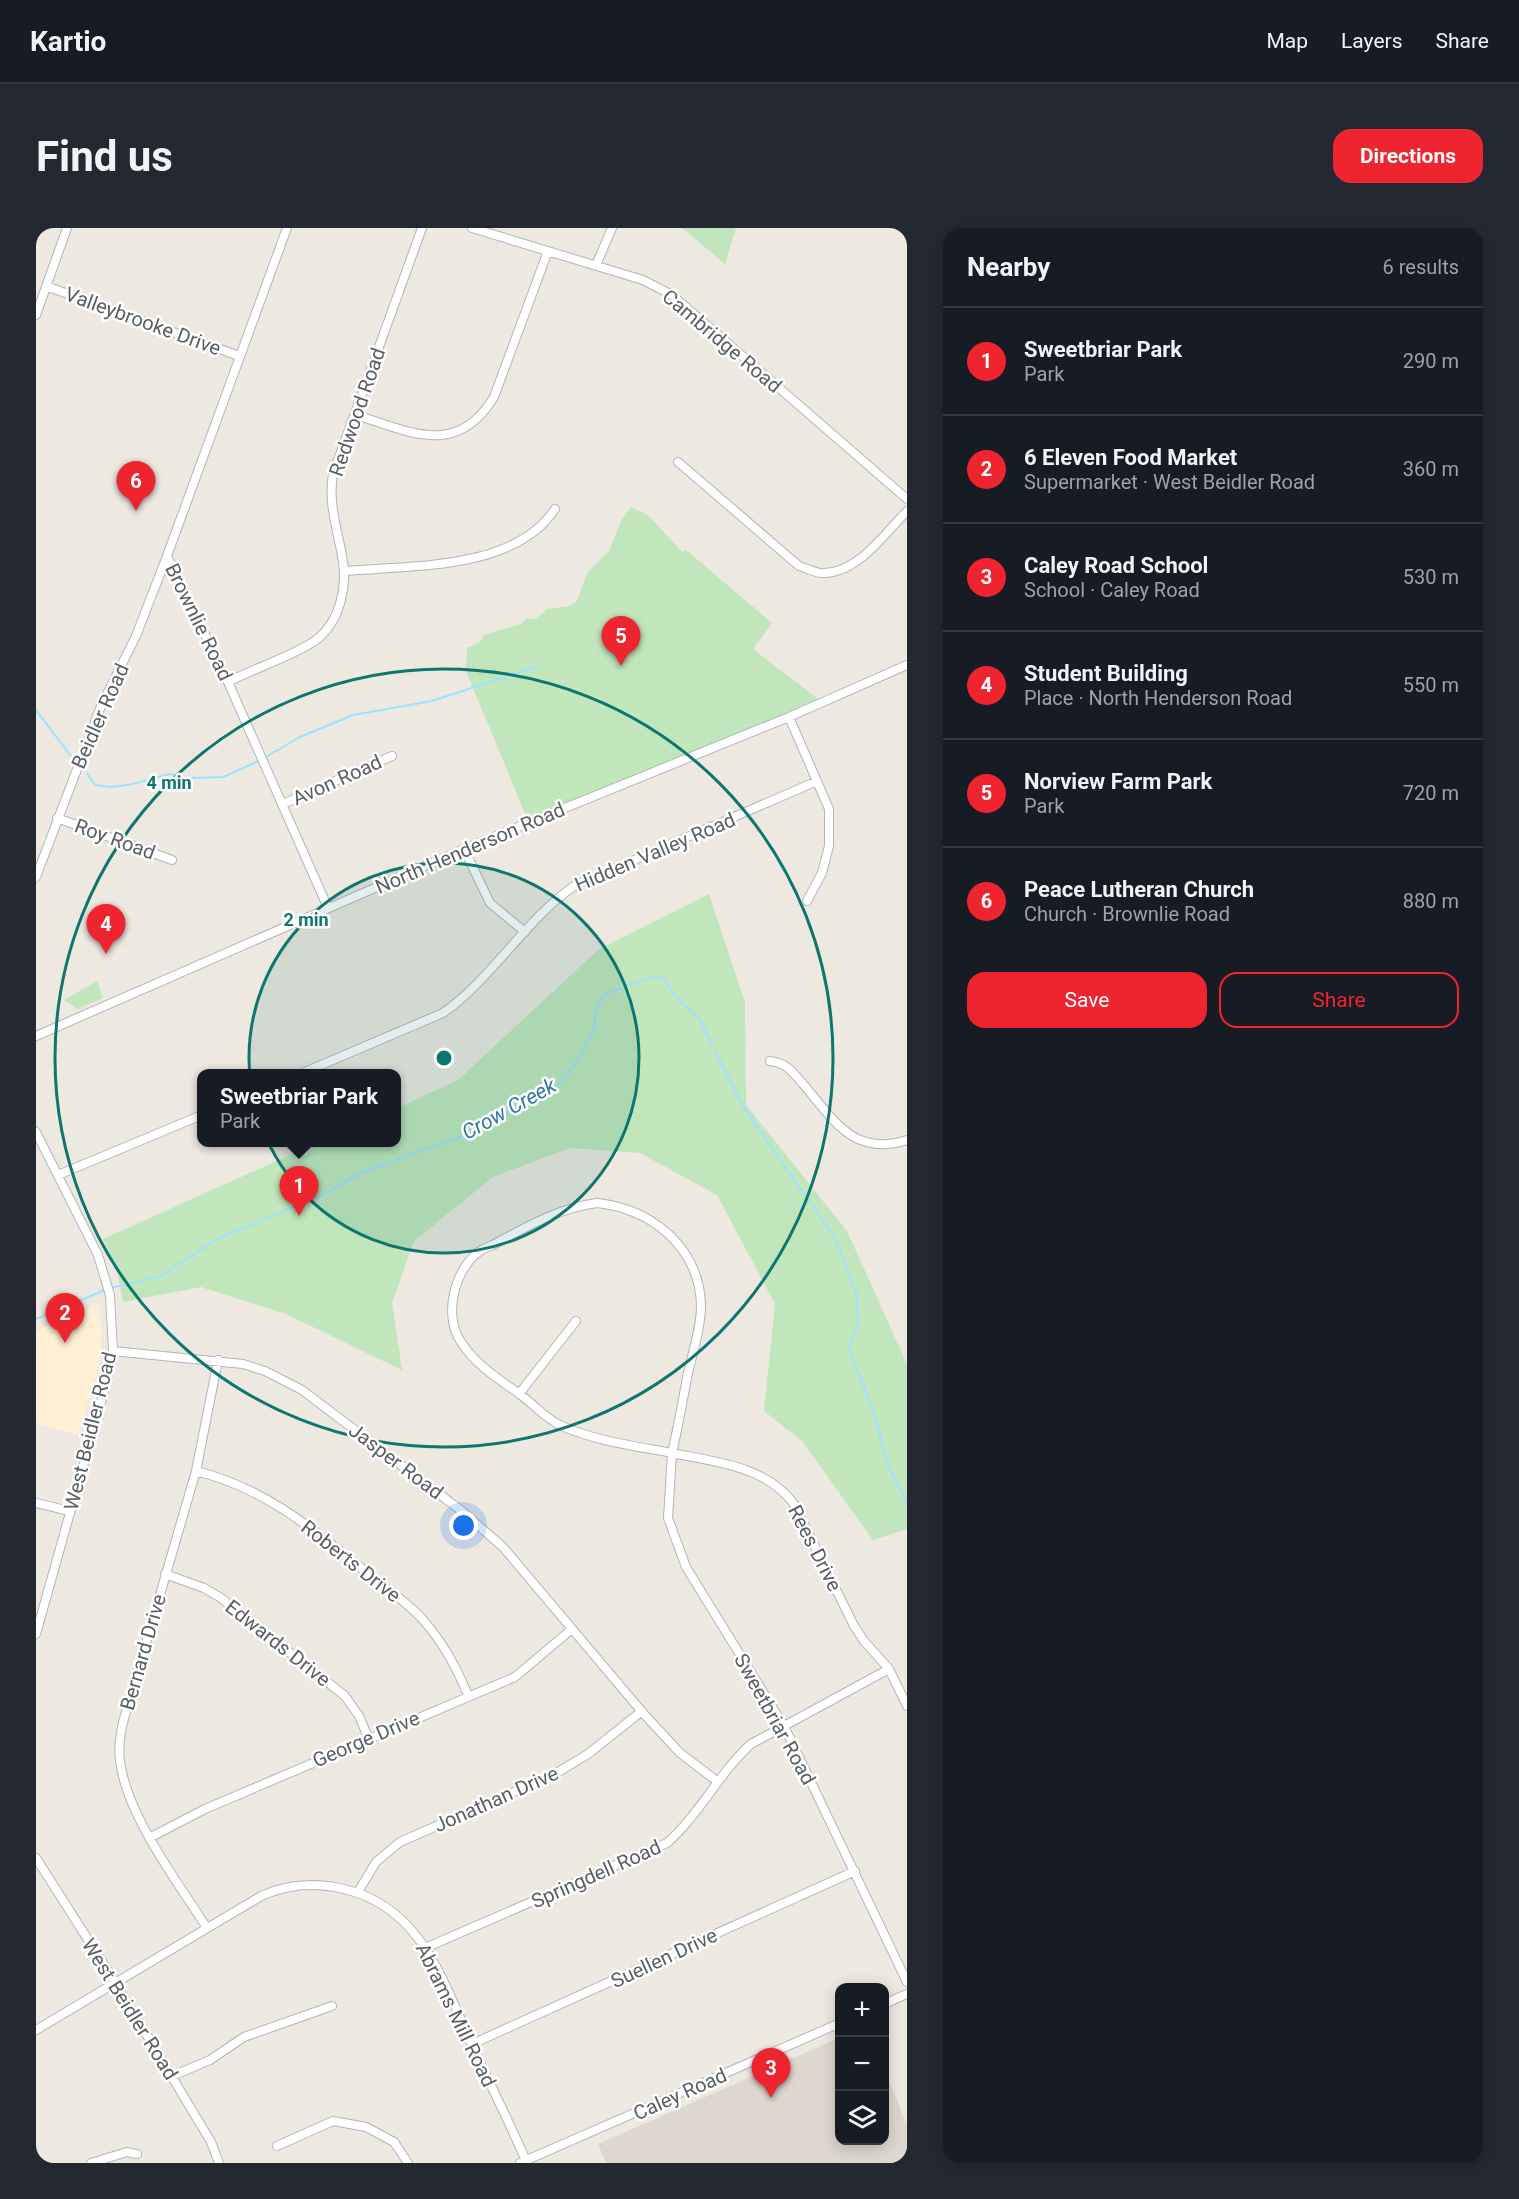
<!DOCTYPE html>
<meta charset="utf-8">
<style>
:root{--surface:#171b24;--page:#242831;--text:#f1f3f6;--muted:#9ea1a6;--line:#363941;--accent:#ee242f}
body{margin:0;font-family:Roboto,sans-serif;background:var(--page);color:var(--text)}
.controls{position:absolute;right:18px;bottom:18px;display:grid;overflow:hidden;border-radius:12px;box-shadow:0 3px 15px #0003}
.controls button{width:54px;height:54px;display:grid;place-items:center;padding:0;border:0;border-bottom:2px solid var(--line);background:var(--surface);color:var(--text);font:30px sans-serif}
.you{position:absolute;left:428px;top:1298px;width:21px;height:21px;margin:-15px;border:4px solid #fff;border-radius:50%;background:#1a73e8;box-shadow:0 0 0 9px #1a73e833}
.badge{display:grid;place-items:center;width:39px;height:39px;border-radius:50%;background:var(--accent);color:#fff;font-size:20px;font-weight:700}
.pin{position:absolute;translate:-50% -50px;filter:drop-shadow(0 2px 3px #0008)}
.pin::after{content:'';position:absolute;top:32px;width:21px;height:18px;background:inherit;clip-path:polygon(0 0,100% 0,50% 100%)}
.popup{position:absolute;left:161px;top:841px;width:204px;height:78px;box-sizing:border-box;display:grid;place-content:center;border-radius:12px;background:var(--surface);filter:drop-shadow(0 2px 4px #0005);font-size:20px;white-space:nowrap;color:var(--muted)}
.popup b{font-size:22px;color:var(--text)}
.popup::after{content:'';position:absolute;left:50%;top:100%;margin-left:-12px;border:12px solid transparent;border-top-color:var(--surface)}
.list{margin:0;padding:0;list-style:none}
h2{display:flex;justify-content:space-between;align-items:center;height:78px;margin:0;padding:0 24px;font-size:26px}
h2 small{font-size:20px;font-weight:400;color:var(--muted)}
.list li{display:grid;grid-template-columns:39px 1fr auto;gap:18px;align-items:center;box-sizing:border-box;height:108px;padding:0 24px;border-top:2px solid var(--line)}
.list b{display:block;font-size:22px;white-space:nowrap}
.list p{margin:0;font-size:20px;white-space:nowrap;color:var(--muted)}
.list em{font-size:20px;font-style:normal;color:var(--muted)}
.actions{display:flex;gap:12px;padding:18px 24px}
.actions a{flex:1;padding:14px 0;border:2px solid var(--accent);border-radius:18px;text-align:center;font-size:21px;color:var(--accent)}
.actions .main{background:var(--accent);color:#fff}
.icon{flex:none;width:33px;height:33px;fill:none;stroke:currentColor;stroke-width:2;stroke-linecap:round;stroke-linejoin:round}
.map{position:relative;flex:none;width:871px;height:1935px;overflow:hidden;border-radius:18px}
header{display:flex;align-items:center;gap:36px;box-sizing:border-box;height:84px;padding:0 30px;background:var(--surface);border-bottom:2px solid var(--line)}
header strong{font-size:28px}
nav{display:flex;gap:33px;margin-inline-start:auto;font-size:21px}
.intro{display:flex;align-items:center;justify-content:space-between;box-sizing:border-box;height:144px;padding:0 36px}
h1{margin:0;font-size:42px}
.button{padding:15px 27px;border-radius:18px;background:var(--accent);color:#fff;font-size:21px;font-weight:700}
main{display:flex;gap:36px;padding:0 36px}
aside{flex:1;background:var(--surface);border-radius:18px;box-shadow:0 3px 15px #0003}
.map>svg:first-child{display:block}
.commercial{fill:#ffefd3}
.education{fill:#ddd7cf}
.green{fill:#c1e6bb}
.lines{fill:none;stroke-linecap:round;stroke-linejoin:round}
.stream{stroke:#9ee1ff;stroke-width:2}
.minor-casing{stroke:#b1b5b9;stroke-width:10}
.minor{stroke:#fff;stroke-width:8}
.rail-casing{stroke:#b0b1b2;stroke-width:4.5}
.rail{stroke:#fff;stroke-width:2;stroke-dasharray:7;stroke-linecap:butt}
.ring{fill:none;stroke:#0f766e;stroke-width:3}
.labels{text-anchor:middle;stroke-width:5;stroke-linejoin:round;paint-order:stroke}
.street-label{font-size:20px;fill:#595e62;stroke:#fff}
.water-label{font-size:21px;font-style:italic;fill:#3478a2;stroke:#fff}
.centre{fill:#0f766e;stroke:#fff;stroke-width:3}
.ring-label{font-size:18px;text-anchor:middle;font-weight:bold;fill:#0f766e;stroke:#fff;stroke-width:5;stroke-linejoin:round;paint-order:stroke}
</style>
<header>
<strong>Kartio</strong>
<nav><a>Map</a><a>Layers</a><a>Share</a></nav>
</header>
<div class="intro"><h1>Find us</h1><a class="button">Directions</a></div>
<main>
<div class="map">
<svg width="871" height="1935" viewBox="0 0 871 1935">
<rect width="100%" height="100%" fill="#ede8e0"/>
<path class="commercial" d="M63 1076 66 1105 62 1142 42 1207 0 1196V1104L9 1098Z"/>
<path class="education" d="M803 1810 804 1912H848L849 1843 871 1897V1935H570L562 1916Z"/>
<path class="green" d="M646 0H700L689 36Z
M595 279 613 288 646 324 649 321 736 395 717 421 786 474 493 595 430 443 431 420 445 413 447 407 485 396 490 391H499L512 381 534 378 541 373 551 345 573 323 585 293Z
M673 666 709 775 710 877 811 1003 871 1136V1301L837 1312 767 1214 728 1183 739 1076 681 967 604 925 534 920 457 949 378 1013 356 1075 366 1142 250 1086 165 1059 87 1074 81 1043 67 1011 281 915 360 914 361 880 422 852 563 721Z
M61 753 67 770 41 781 28 772Z"/>
<g class="lines">
<path class="stream" d="M0 482 35 528
M228 530 264 509 317 487 396 473 502 438
M51 545 59 557 75 559 97 556 134 546 152 550 187 549 223 533
M680 825 708 880 799 1010 821 1067 822 1097 813 1120 838 1186 853 1240 871 1275
M74 1060 125 1048 183 1010 282 969 329 943 439 904 524 855 544 829 557 804 560 783 568 767 596 755 625 748 641 771 664 792 676 817
M0 1091 69 1062"/>
<g class="minor-casing">
<path id="minor" d="M251 0 131 328 192 454 292 680
M436 0 607 52 636 67 871 271
M560 37 576 0
M10 58 203 128
M0 87 31 0
M320 187C374 204 421 230 458 169L512 23
M642 234 763 338C770 340 778 344 785 345 821 347 849 305 871 283
M309 343C375 337 478 343 519 281
M192 454C218 440 258 428 280 412 305 393 312 356 306 328 301 300 292 275 297 246L386 0
M753 489 793 581V618L786 645 771 673
M247 576 356 528
M21 590 136 632
M428 621 454 675 489 704
M0 649 65 478 100 408 131 328
M0 808 428 621 753 489 871 437
M734 833C750 835 756 843 767 856 798 892 817 929 871 912
M264 846 407 785C457 750 488 693 538 658L779 554
M0 904 62 1027 74 1067 77 1123 67 1167 0 1406
M22 947 166 887
M561 975C616 981 663 1019 665 1077 665 1100 657 1123 652 1145 647 1171 642 1199 636 1225 599 1218 560 1213 526 1198 509 1191 497 1175 482 1165 461 1150 439 1136 425 1114 407 1088 418 1041 444 1023 450 1019 458 1017 464 1013 496 996 524 980 561 975Z
M77 1123 207 1136 229 1143 266 1162 427 1284 467 1319 607 1485 644 1525 682 1554
M483 1166 540 1093
M160 1243C232 1261 279 1303 335 1348 352 1362 374 1376 388 1393 408 1416 420 1439 432 1467
M0 1275 33 1283
M129 1346 168 1360 185 1370 309 1468 323 1488 332 1509
M871 1478 853 1441 828 1413 817 1396 758 1276C730 1238 680 1234 636 1225L632 1290 650 1339 748 1498 871 1754
M115 1609 169 1581 479 1449 536 1401
M0 1630 79 1754 175 1914 183 1935
M322 1664 340 1634 364 1614 519 1546 552 1526 606 1483
M171 1700C141 1653 91 1588 84 1533 82 1518 85 1501 89 1487L160 1243 182 1132
M389 1720 631 1615C664 1586 683 1545 715 1516L853 1441
M848 1776 871 1766
M0 1802 227 1667C253 1656 280 1654 308 1661 386 1679 407 1754 437 1819 455 1858 474 1896 491 1935
M436 1816 819 1643
M136 1848 174 1832 208 1809 296 1778
M241 1918 297 1893 330 1899 358 1914 372 1935
M55 1935 91 1924 101 1926
M484 1935 804 1795"/>
</g>
<use href="#minor" class="minor"/>
<g class="rail-casing">
<path id="rail" d="M0 8 3 0"/>
</g>
<use href="#rail" class="rail"/>
</g>
<circle cx="408" cy="830" r="195" fill="#0f766e" fill-opacity=".12"/>
<g class="ring">
<circle cx="408" cy="830" r="195"/>
<circle cx="408" cy="830" r="389"/>
</g>
<g class="labels">
<g class="street-label">
<text transform="translate(107 93) rotate(20)" y="7">Valleybrooke Drive</text>
<text transform="translate(686 113) rotate(40)" y="7">Cambridge Road</text>
<text transform="translate(321 184) rotate(-71)" y="7">Redwood Road</text>
<text transform="translate(163 394) rotate(64)" y="7">Brownlie Road</text>
<text transform="translate(64 488) rotate(-66)" y="7">Beidler Road</text>
<text transform="translate(301 552) rotate(-24)" y="7">Avon Road</text>
<text transform="translate(79 611) rotate(20)" y="7">Roy Road</text>
<text transform="translate(434 620) rotate(-23)" y="7">North Henderson Road</text>
<text transform="translate(619 624) rotate(-23)" y="7">Hidden Valley Road</text>
<text transform="translate(54 1203) rotate(-76)" y="7">West Beidler Road</text>
<text transform="translate(360 1233) rotate(37)" y="7">Jasper Road</text>
<text transform="translate(779 1320) rotate(63)" y="7">Rees Drive</text>
<text transform="translate(315 1333) rotate(38)" y="7">Roberts Drive</text>
<text transform="translate(242 1415) rotate(38)" y="7">Edwards Drive</text>
<text transform="translate(107 1424) rotate(-74)" y="7">Bernard Drive</text>
<text transform="translate(739 1491) rotate(61)" y="7">Sweetbriar Road</text>
<text transform="translate(330 1511) rotate(-23)" y="7">George Drive</text>
<text transform="translate(460 1571) rotate(-24)" y="7">Jonathan Drive</text>
<text transform="translate(560 1646) rotate(-24)" y="7">Springdell Road</text>
<text transform="translate(628 1730) rotate(-25)" y="7">Suellen Drive</text>
<text transform="translate(94 1781) rotate(58)" y="7">West Beidler Road</text>
<text transform="translate(420 1787) rotate(64)" y="7">Abrams Mill Road</text>
<text transform="translate(644 1866) rotate(-24)" y="7">Caley Road</text>
</g>
<g class="water-label">
<text transform="translate(473 881) rotate(-29)" y="7">Crow Creek</text>
</g>
</g>
<circle cx="408" cy="830" r="9" class="centre"/>
<g class="ring-label">
<text x="133" y="561">4 min</text>
<text x="270" y="698">2 min</text>
</g>
</svg>
<div class="controls">
<button>+</button>
<button>−</button>
<button><svg class="icon" aria-label="layers" viewBox="0 0 24 24"><path d="M12 4l9 5-9 5-9-5zM3 14l9 5 9-5"/></svg></button>
</div>
<div class="you"></div>
<div class="pin badge" style="left:263px;top:988px">1</div>
<div class="popup"><b>Sweetbriar Park</b>Park</div>
<div class="pin badge" style="left:29px;top:1115px">2</div>
<div class="pin badge" style="left:735px;top:1870px">3</div>
<div class="pin badge" style="left:70px;top:726px">4</div>
<div class="pin badge" style="left:585px;top:438px">5</div>
<div class="pin badge" style="left:100px;top:283px">6</div>
</div>
<aside>
<h2>Nearby<small>6 results</small></h2>
<ul class="list">
<li><span class="badge">1</span><div><b>Sweetbriar Park</b><p>Park</p></div><em>290 m</em></li>
<li><span class="badge">2</span><div><b>6 Eleven Food Market</b><p>Supermarket · West Beidler Road</p></div><em>360 m</em></li>
<li><span class="badge">3</span><div><b>Caley Road School</b><p>School · Caley Road</p></div><em>530 m</em></li>
<li><span class="badge">4</span><div><b>Student Building</b><p>Place · North Henderson Road</p></div><em>550 m</em></li>
<li><span class="badge">5</span><div><b>Norview Farm Park</b><p>Park</p></div><em>720 m</em></li>
<li><span class="badge">6</span><div><b>Peace Lutheran Church</b><p>Church · Brownlie Road</p></div><em>880 m</em></li>
</ul>
<div class="actions"><a class="main">Save</a><a>Share</a></div>
</aside>
</main>
